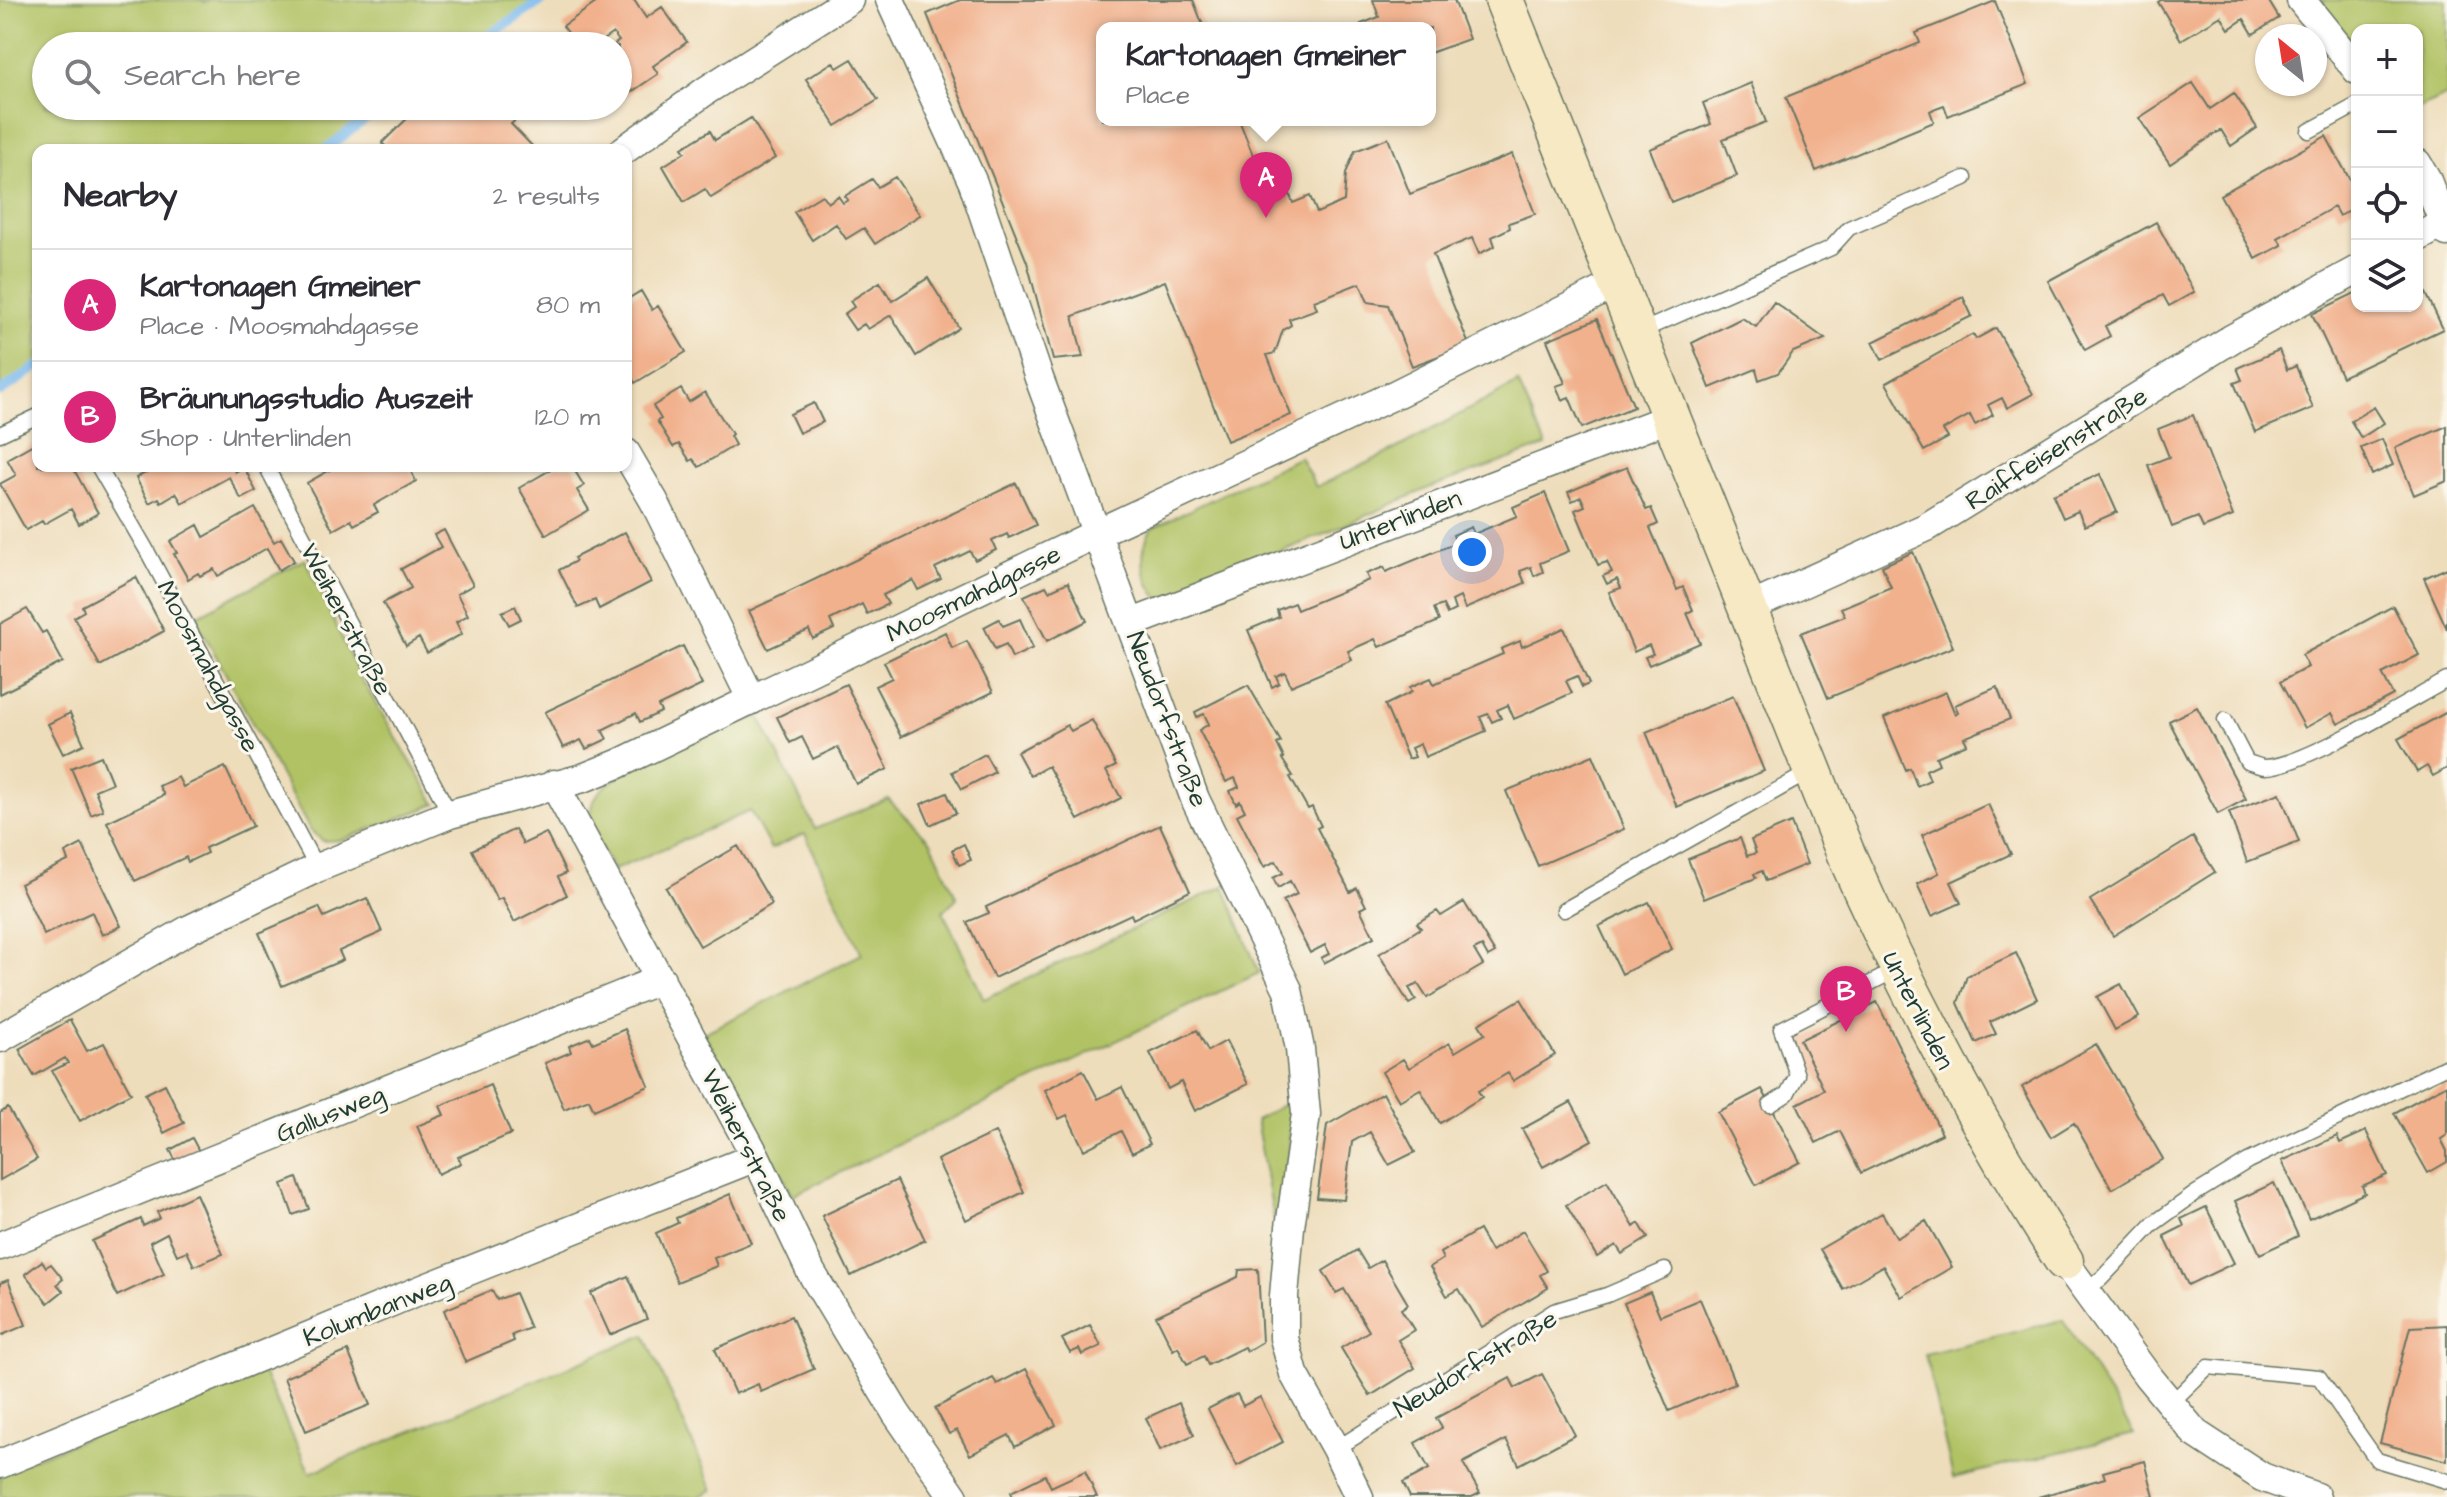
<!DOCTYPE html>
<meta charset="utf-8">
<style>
:root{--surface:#fff;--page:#f2f2f3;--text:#2b2b33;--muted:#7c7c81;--line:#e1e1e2;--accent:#db2777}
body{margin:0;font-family:"Architects Daughter",sans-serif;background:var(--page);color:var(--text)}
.controls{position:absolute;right:24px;top:24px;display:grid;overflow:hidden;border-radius:16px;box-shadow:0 2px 6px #0004}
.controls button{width:72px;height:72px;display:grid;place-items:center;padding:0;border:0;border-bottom:2px solid var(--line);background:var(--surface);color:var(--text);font:40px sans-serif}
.compass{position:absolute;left:2255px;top:24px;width:72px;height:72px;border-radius:50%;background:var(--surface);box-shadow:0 2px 6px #0004;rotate:330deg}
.you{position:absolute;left:1472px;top:552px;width:28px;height:28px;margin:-20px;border:6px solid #fff;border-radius:50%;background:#1a73e8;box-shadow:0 0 0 12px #1a73e833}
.badge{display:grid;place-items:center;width:52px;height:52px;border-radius:50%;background:var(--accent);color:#fff;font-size:26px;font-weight:700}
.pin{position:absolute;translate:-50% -66px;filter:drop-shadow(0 2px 4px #0008)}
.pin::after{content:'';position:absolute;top:42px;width:28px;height:24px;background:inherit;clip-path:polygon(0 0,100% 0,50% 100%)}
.popup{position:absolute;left:1096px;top:22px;width:340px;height:104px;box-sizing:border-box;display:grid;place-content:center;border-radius:16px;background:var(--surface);filter:drop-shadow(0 2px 6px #0005);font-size:26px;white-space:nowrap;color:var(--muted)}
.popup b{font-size:30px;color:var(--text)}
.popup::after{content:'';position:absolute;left:50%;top:100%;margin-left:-16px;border:16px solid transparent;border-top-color:var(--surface)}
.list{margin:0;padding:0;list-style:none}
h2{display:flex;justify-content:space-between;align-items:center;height:104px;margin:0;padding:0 32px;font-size:34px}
h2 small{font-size:26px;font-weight:400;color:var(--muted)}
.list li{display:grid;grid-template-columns:52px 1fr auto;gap:24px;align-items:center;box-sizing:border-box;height:112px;padding:0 32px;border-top:2px solid var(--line)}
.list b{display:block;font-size:30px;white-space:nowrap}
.list p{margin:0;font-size:26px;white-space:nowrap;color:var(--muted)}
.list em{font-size:26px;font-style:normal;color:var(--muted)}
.icon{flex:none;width:44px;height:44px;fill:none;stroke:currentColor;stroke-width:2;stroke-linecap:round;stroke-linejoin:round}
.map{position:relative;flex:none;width:2447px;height:1497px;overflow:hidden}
.search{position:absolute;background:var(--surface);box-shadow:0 2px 6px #0004;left:32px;top:32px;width:600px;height:88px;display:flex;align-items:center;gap:20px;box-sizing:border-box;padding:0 28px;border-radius:44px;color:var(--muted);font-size:30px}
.panel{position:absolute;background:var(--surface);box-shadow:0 2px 6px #0004;left:32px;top:144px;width:600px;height:328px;border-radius:16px}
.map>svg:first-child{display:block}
.green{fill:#b1c265;stroke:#68804c;stroke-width:2}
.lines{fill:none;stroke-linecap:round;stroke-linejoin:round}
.stream{stroke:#7abaee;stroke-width:10}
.building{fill:#f1b18d}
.service-casing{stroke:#677563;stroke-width:17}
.minor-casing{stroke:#677563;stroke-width:31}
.secondary-casing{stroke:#677563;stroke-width:41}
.service{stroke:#fff;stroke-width:14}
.minor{stroke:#fff;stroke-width:28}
.secondary{stroke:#f7e9c3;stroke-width:38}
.labels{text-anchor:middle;stroke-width:6;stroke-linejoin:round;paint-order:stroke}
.street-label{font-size:26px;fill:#1f3d34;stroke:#fbf7ec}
</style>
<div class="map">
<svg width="2447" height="1497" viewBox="0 0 2447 1497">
<rect width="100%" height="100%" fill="#fbf7ec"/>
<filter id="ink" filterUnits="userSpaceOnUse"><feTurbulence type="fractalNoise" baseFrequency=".0125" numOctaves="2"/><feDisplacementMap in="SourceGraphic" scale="16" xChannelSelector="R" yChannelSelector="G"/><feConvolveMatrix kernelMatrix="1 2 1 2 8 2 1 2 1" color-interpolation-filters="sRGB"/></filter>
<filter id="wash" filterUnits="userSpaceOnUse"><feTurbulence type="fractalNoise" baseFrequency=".006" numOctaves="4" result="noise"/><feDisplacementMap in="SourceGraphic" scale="32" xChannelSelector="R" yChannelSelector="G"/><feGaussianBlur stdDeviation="1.8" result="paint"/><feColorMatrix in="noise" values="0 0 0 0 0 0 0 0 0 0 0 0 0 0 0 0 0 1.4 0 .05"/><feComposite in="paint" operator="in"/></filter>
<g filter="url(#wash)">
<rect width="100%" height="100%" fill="#edb"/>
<path class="green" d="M0 0H202L204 2 208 0H540L470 46H46V106H379L321 150H38V363L0 390Z
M2321 0H2447V95L2417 109V30H2357V50Z
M1518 383 1546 446 1431 487 1322 535 1160 600C1142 579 1137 553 1152 528L1300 457 1316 487 1388 453Z
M305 559 360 677 436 804 342 840 323 841 310 830 195 617Z
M759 716 815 829 888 799 931 842 957 898 943 911 984 999 1224 886 1259 973 793 1195 704 1033 862 954 805 834 771 849 750 811 614 870C600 849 582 820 597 795 612 770 728 728 759 716Z
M1288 1102C1291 1141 1292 1184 1274 1219L1256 1120Z
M2063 1320 2134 1434 1953 1478 1925 1354Z
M645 1335 713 1490 698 1497H0V1472L261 1369 310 1473Z"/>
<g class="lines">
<path class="stream" d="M473 46 543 0
M325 150 382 106
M0 392 38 366"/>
</g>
<g id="blocks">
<path class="building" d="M600 0H634L646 18 662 7 687 42 653 66 658 74 618 101V46H612L619 41 613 33 594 46H578L563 26Z
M960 0H1193L1204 28H1102V120H1239L1261 175 1279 169 1293 203 1310 196 1317 213 1344 201 1346 173 1355 151 1388 138 1410 194 1512 154 1535 214 1509 223 1510 228 1492 237 1495 246 1479 254 1472 238 1433 254 1469 345 1412 366 1388 305 1368 302 1360 283 1314 301 1317 309 1289 319 1291 325 1283 330 1275 353 1267 355 1291 415 1227 441 1165 281 1073 316 1083 357 1053 360 1027 262 927 14Z
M1373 0H1454L1469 39 1430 53V28H1363L1361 24 1379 17Z
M2161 0H2268L2279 18 2253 34 2244 19 2229 29 2221 16 2181 40 2158 2Z
M1995 1 2028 84 1948 116 1944 105 1936 108 1930 111 1934 122 1816 171 1786 97 1920 43 1916 33Z
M852 59 878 100 836 126 806 79 833 62 837 68Z
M1751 83 1766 122 1723 139 1737 176 1671 202 1650 149 1711 124 1703 103Z
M2193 83 2210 109 2234 93 2257 128 2231 146 2221 130 2170 164 2139 118Z
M420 106H532L511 124 536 150H389L382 143Z
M751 118 775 158 711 198 705 189 684 202 663 166 685 152 682 148 710 131 715 140Z
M2326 136 2357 193V206L2339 216 2334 207 2278 238 2282 245 2256 259 2220 195Z
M895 177 920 215 875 244 864 228 846 239 836 224 812 240 794 212 822 195 828 203 838 196 843 203 848 200 845 196 872 179 878 187Z
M2156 222 2194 292 2169 306 2163 295 2105 326 2110 336 2085 350 2048 281Z
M2417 274 2443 329 2342 377 2312 314 2357 292V306H2417Z
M928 278 959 328 916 356 891 315 868 329 864 324 855 330 844 314 854 307 850 301 880 282 892 301Z
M641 291 652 310 658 306 686 352 635 383 626 369V300Z
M1963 297 1972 316 1882 360 1873 342Z
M1774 302 1825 339 1793 352 1778 373 1759 380 1756 369 1710 388 1692 343 1742 318 1756 327Z
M1597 319 1634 407 1582 428 1569 397 1562 400 1556 386 1565 383 1547 340Z
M1996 328 2033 394 2007 408 2002 398 1988 405 1993 415 1975 425 1970 415 1943 430 1948 438 1924 451 1886 383 1973 334 1976 339Z
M2279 350 2287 370 2296 366 2313 408 2255 432 2234 383 2242 380 2237 368Z
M681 389 689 402 705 392 732 434 730 436 735 445 699 467 693 459 690 461 679 444 673 447 657 421 661 419 653 406Z
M814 403 823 422 799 433 790 414Z
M2374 407 2384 423 2361 438 2351 421Z
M2193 415 2233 516 2203 528 2198 517 2172 527 2148 465 2169 457 2158 429Z
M2447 426V481L2414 495 2395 448Z
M2382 439 2393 465 2372 475 2361 448Z
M37 442 38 466H72L98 513 79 524 71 509 44 524 42 521 26 530 0 484 16 475 7 459Z
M158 466H232L235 472 244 467 256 491 241 499 229 477 182 503 176 493 161 502 159 498 149 503 136 478Z
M337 466H408L416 481 374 505 378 512 354 525 351 520 333 530 307 483Z
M557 466H572L584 486 577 490 589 510 546 535 519 488Z
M1627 467 1646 510 1651 508 1658 524 1650 528 1677 590 1683 587 1693 610 1687 613 1700 643 1649 665 1645 657 1653 654 1649 645 1634 652 1609 592 1621 588 1617 579 1607 584 1603 576 1612 572 1607 562 1598 565 1575 510 1585 506 1581 497 1572 501 1568 492Z
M2100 474 2117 512 2085 526 2078 511 2063 518 2053 495Z
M1016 483 1036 525 1009 538 1007 534 992 541 996 550 975 560 970 551 935 568 941 579 918 590 913 580 883 595 888 604 867 614 862 604 830 620 834 629 813 639 809 630 768 649 749 611Z
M1545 493 1569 551 1540 563 1543 572 1534 576 1531 567 1520 571 1525 583 1465 609 1460 597 1452 601 1455 610 1447 614 1443 605 1434 608 1439 621 1379 647 1375 639 1348 651 1352 660 1291 686 1285 672 1276 676 1279 683 1272 687 1248 630 1279 617 1277 610 1294 603 1297 610 1369 580 1366 574 1384 567 1386 572 1456 543 1453 535 1471 527 1474 534 1517 516 1513 507Z
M255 508 274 542 281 538 294 561 279 570 267 548 218 576 214 569 200 576 198 573 188 579 174 554 177 553 170 541 198 525 204 537Z
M444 530 473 585 457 594 468 615 456 622 462 634 427 653 419 638 406 646 383 603 411 588 401 569 441 547 434 535Z
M625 532 651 582 599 609 595 600 578 608 559 570 576 561 574 558Z
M1913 552 1953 647 1828 698 1801 633 1845 616 1841 608 1891 587 1882 566Z
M2447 568V629L2424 578Z
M136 577 164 631 100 666 74 617 84 611 82 606Z
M1068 582 1087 621 1047 641 1024 596 1046 586 1049 591Z
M515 606 521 619 509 625 502 612Z
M2393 606 2419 655 2382 674 2393 695 2338 724 2332 713 2305 728 2280 682 2308 667 2302 655Z
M27 609 42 633 46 631 63 662 0 694V624Z
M999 619 1003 626 1020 619 1033 648 1012 658 1006 644 995 649 984 627Z
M1564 628 1589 684 1582 687 1577 676 1566 681 1572 693 1514 719 1508 705 1497 710 1501 718 1492 722 1488 714 1480 717 1486 731 1425 757 1420 744 1411 748 1415 757 1408 759 1385 705 1412 692 1410 687 1431 678 1434 684 1503 654 1501 649 1520 641 1522 647Z
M945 632 952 648 967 641 993 692 901 737 875 686 892 678 884 662Z
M683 646 702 685 658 706 661 712 640 722 636 713 602 730 607 739 586 749 581 740 563 748 545 712Z
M846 684 888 769 856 784 838 747 813 759 802 737 790 743 777 717Z
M1248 685 1281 742 1277 744 1284 758 1282 759 1293 776 1290 777 1308 809 1312 807 1321 826 1317 828 1350 892 1357 888 1366 906 1360 909 1374 937 1324 963 1321 958 1329 954 1325 945 1310 953 1283 901 1297 894 1290 881 1278 888 1273 878 1283 873 1276 861 1264 867 1237 815 1245 811 1240 801 1236 804 1230 791 1239 787 1235 778 1226 782 1199 730 1209 724 1204 714 1197 717 1195 712Z
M1997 687 2010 719 1964 738 1967 744 1936 757 1939 764 1926 770 1930 780 1917 786 1910 768 1906 770 1884 718 1946 692 1955 714 1958 712 1955 705Z
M1733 696 1764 771 1677 807 1646 732Z
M2197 707 2246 799 2218 814 2169 721Z
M2447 712V768L2433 776 2427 766 2417 772 2398 739Z
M70 713 84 744 63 754 48 724Z
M1092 720 1116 766 1106 771 1121 798 1078 820 1048 766 1030 776 1017 752 1067 725 1071 731Z
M985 754 995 772 962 789 952 772Z
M1593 755 1624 829 1538 866 1506 791Z
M101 756 112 783 95 790 103 810 91 815 71 768Z
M225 767 253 826 205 848 207 853 188 862 186 857 135 881 107 822 164 795 159 786 178 777 183 787Z
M947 793 956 813 930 825 921 804Z
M2280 793 2299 842 2247 862 2229 812Z
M1988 804 2011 854 1951 882 1961 903 1932 916 1917 884 1939 873 1922 835Z
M1791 823 1807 864 1766 881 1762 871 1754 874 1756 878 1704 899 1688 859 1740 838 1747 856 1756 853 1751 840Z
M1160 825 1190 891 1133 919 1131 914 994 978 967 922 989 913 986 907Z
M515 829 523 844 546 833 566 873 558 877 567 895 514 922 502 898 497 900 472 850Z
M2193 837 2215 872 2113 936 2090 900Z
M82 844 121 926 102 935 92 912 44 935 20 884 68 861 65 853Z
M964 844 971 860 959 865 952 850Z
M738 846 772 904 700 946 666 888Z
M367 898 382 932 339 951 343 960 282 986 259 933 319 907 324 917Z
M1464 902 1495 953 1488 957 1482 946 1474 950 1483 965 1427 998 1418 984 1409 988 1416 1000 1409 1004 1379 954 1421 928 1417 923 1437 911 1441 916Z
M1649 902 1672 949 1622 974 1599 926Z
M2016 953 2037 999 1990 1022 1996 1034 1976 1043 1958 1003 1967 976Z
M2121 984 2139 1017 2115 1030 2097 997Z
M1521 999 1555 1055 1513 1081 1508 1073 1478 1091 1482 1097 1440 1123 1420 1089 1399 1101 1382 1072 1403 1059 1409 1068 1449 1043 1455 1052 1485 1034 1479 1024Z
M1877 1002 1942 1134 1861 1173 1840 1131 1816 1143 1797 1104 1824 1090 1800 1040Z
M70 1020 87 1051 104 1043 131 1093 80 1121 52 1071 68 1063 65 1058 34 1076 19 1049Z
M625 1029 649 1086 594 1110 589 1099 564 1109 545 1063 571 1052 569 1046 590 1037 593 1043Z
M1197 1030 1208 1051 1226 1041 1248 1084 1195 1111 1181 1082 1168 1089 1150 1053Z
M2096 1044 2163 1159 2112 1189 2074 1123 2051 1137 2022 1087Z
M1083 1070 1098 1099 1122 1087 1150 1144 1132 1153 1121 1131 1084 1150 1067 1115 1059 1119 1045 1090Z
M165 1084 184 1123 164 1133 145 1094Z
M2447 1084V1135L2441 1139 2447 1151V1162L2428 1173 2394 1113Z
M490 1085 511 1134 458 1157 461 1163 438 1174 417 1126 444 1115 440 1106Z
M1762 1089 1800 1162 1756 1185 1718 1112Z
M1383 1093 1415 1152 1389 1165 1370 1132 1352 1142 1344 1200 1317 1198 1327 1125Z
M1571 1102 1592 1140 1543 1167 1522 1129Z
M8 1108 37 1159 0 1180V1113Z
M2366 1131 2387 1175 2362 1186 2365 1193 2309 1219 2282 1161 2337 1136 2340 1143Z
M995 1132 1024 1192 966 1220 937 1160Z
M192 1138 201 1155 179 1167 170 1150Z
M297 1178 309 1209 293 1215 282 1184Z
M897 1180 925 1240 851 1276 822 1216Z
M1607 1181 1634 1227 1639 1223 1648 1238 1622 1254 1616 1245 1597 1257 1566 1205Z
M2274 1183 2298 1236 2260 1254 2235 1201Z
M196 1194 223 1254 194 1266 187 1251 177 1255 167 1233 150 1242 164 1274 117 1296 92 1241 141 1219 143 1226 160 1218 157 1212Z
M730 1194 751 1243 714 1258 717 1266 677 1282 656 1233 678 1223 676 1218Z
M2206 1207 2234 1263 2188 1285 2164 1236 2184 1226 2181 1219Z
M1882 1213 1897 1238 1926 1221 1952 1267 1901 1297 1883 1266 1843 1289 1820 1249Z
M1479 1230 1491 1251 1523 1231 1547 1271 1540 1275 1548 1288 1482 1327 1459 1289 1447 1296 1430 1267 1443 1259 1440 1253Z
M1357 1250 1368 1268 1382 1260 1408 1304 1401 1309 1414 1330 1398 1340 1415 1368 1370 1396 1341 1348 1369 1331 1344 1289 1336 1293 1323 1271Z
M42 1261 46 1267 51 1264 63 1279 57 1284 63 1291 48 1303 25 1274Z
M1258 1269 1262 1342 1247 1351 1244 1347 1208 1365 1204 1356 1187 1364 1178 1347 1173 1350 1156 1316 1238 1277 1239 1270Z
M628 1276 647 1319 610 1335 591 1293Z
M8 1280 26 1325 0 1336V1283Z
M492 1290 497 1300 515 1293 530 1328 512 1335 514 1341 465 1362 444 1310Z
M1650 1292 1660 1316 1700 1299 1735 1383 1669 1411 1624 1303Z
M791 1316 814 1369 761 1392 758 1384 735 1394 715 1349Z
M1090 1325 1101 1346 1082 1355 1079 1349 1070 1353 1062 1339Z
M2447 1325V1461L2380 1443 2410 1327Z
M348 1351 370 1405 306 1431 284 1378Z
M1026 1369 1056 1425 1015 1447 1009 1435 970 1455 957 1430 949 1434 935 1408 993 1378 997 1384Z
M1542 1374 1575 1435 1519 1465 1506 1440 1463 1463 1480 1493 1472 1497H1410L1403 1483 1429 1469 1415 1443 1442 1428 1436 1418 1510 1378 1515 1388Z
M1237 1394 1243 1406 1260 1397 1283 1442 1237 1466 1208 1409Z
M1179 1403 1194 1435 1160 1450 1146 1418Z
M2145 1461 2154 1497H2038L2105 1478 2103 1472Z
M1085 1471 1097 1497H1013L1011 1492 1045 1475 1051 1487Z"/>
</g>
</g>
<g filter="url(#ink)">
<use href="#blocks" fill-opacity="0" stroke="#677563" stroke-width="2"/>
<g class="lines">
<g class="service-casing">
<path id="service" d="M2309 131 2357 105
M1639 332 1831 248 1849 228 1965 178
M0 434 38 416
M98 466 146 549 317 868
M266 466 450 814
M2225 720 2247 762C2252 763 2260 767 2265 767 2302 767 2410 700 2447 680
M1564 910 1811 771
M1770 1105 1787 1094 1797 1075 1781 1029 1898 969
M2084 1290 2101 1279 2153 1224 2196 1193 2248 1161 2447 1066
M2170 1404 2208 1367 2319 1377 2377 1460 2447 1481
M1336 1449 1554 1311 1607 1295 1665 1270"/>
</g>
<g class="minor-casing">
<path id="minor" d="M890 0 973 183 1039 378 1195 799 1288 990 1300 1049 1306 1114 1290 1227 1284 1296V1338L1294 1374 1336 1449 1359 1497
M2301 0 2357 70
M624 150 707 90 849 0
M2417 163 2426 178 2447 232
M2417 238 2444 223
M626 453 654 501 752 700
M1746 609 1927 527 2233 338 2357 270
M1132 623 1669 418
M554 784 756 1157 811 1272 896 1413 954 1497
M0 1038 190 929 317 868 450 814 583 778 618 764 1097 533 1394 395 1616 284
M0 1246 661 979
M2064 1261 2147 1375 2195 1433 2262 1477 2316 1497
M0 1464 423 1289 756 1157"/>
</g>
<g class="secondary-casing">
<path id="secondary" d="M1504 0 1845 852C1908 994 1980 1130 2064 1261"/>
</g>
<use href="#service" class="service"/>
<use href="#minor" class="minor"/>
<use href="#secondary" class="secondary"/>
</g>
</g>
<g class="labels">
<g class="street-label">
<text transform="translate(2056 448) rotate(-32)" y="9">Raiffeisenstraße</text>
<text transform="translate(1400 519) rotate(-21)" y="9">Unterlinden</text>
<text transform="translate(973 593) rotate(-26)" y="9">Moosmahdgasse</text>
<text transform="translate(347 619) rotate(62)" y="9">Weiherstraße</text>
<text transform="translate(209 666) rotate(62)" y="9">Moosmahdgasse</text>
<text transform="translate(1168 719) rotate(69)" y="9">Neudorfstraße</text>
<text transform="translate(1919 1010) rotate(63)" y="9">Unterlinden</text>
<text transform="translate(330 1113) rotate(-22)" y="9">Gallusweg</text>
<text transform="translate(747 1145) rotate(63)" y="9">Weiherstraße</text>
<text transform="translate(377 1309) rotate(-22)" y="9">Kolumbanweg</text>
<text transform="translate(1475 1363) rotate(-31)" y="9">Neudorfstraße</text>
</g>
</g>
</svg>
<div class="controls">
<button>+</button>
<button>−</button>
<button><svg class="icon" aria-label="locate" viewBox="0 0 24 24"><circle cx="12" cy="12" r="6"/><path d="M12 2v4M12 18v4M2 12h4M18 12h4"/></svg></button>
<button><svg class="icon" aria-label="layers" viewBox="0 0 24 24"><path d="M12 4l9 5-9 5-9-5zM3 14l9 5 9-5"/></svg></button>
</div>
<svg class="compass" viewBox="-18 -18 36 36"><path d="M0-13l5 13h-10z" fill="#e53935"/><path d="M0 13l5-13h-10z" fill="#7c7c81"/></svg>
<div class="you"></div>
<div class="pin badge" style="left:1266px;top:218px">A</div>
<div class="popup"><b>Kartonagen Gmeiner</b>Place</div>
<div class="pin badge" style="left:1846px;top:1032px">B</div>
<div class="search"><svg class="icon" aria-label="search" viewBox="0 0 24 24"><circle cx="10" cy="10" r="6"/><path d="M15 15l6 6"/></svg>Search here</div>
<section class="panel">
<h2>Nearby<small>2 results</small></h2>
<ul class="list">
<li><span class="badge">A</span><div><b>Kartonagen Gmeiner</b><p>Place · Moosmahdgasse</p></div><em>80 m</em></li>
<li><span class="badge">B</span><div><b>Bräunungsstudio Auszeit</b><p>Shop · Unterlinden</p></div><em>120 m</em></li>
</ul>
</section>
</div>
